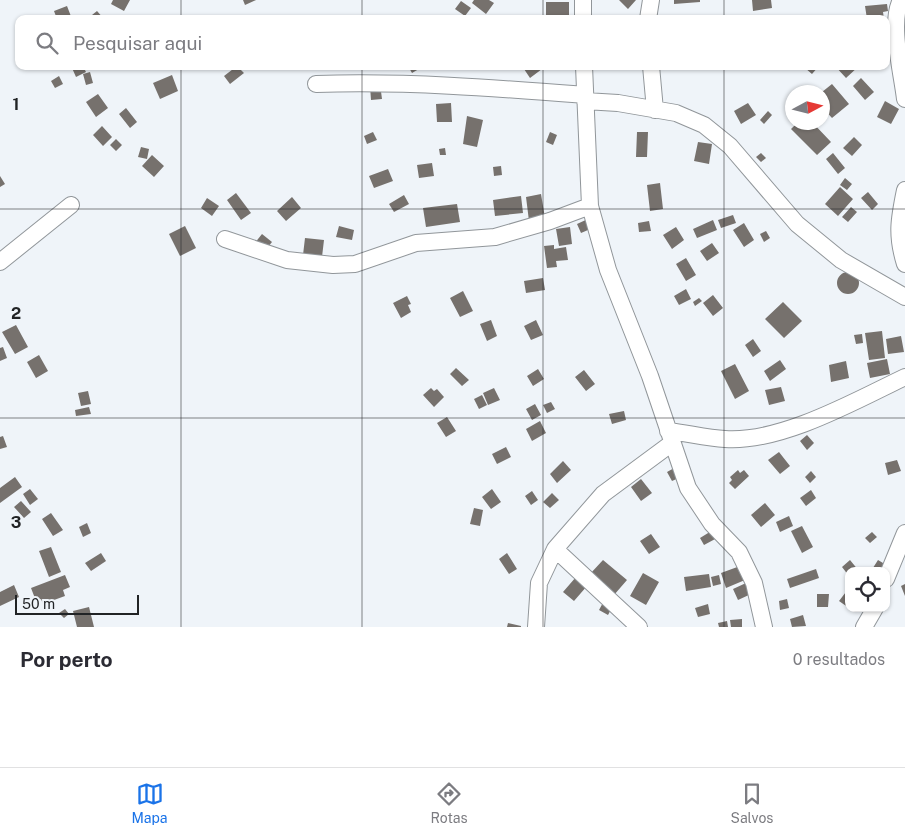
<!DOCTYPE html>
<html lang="pt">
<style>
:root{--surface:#fff;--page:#f7f7f7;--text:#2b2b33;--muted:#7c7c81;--line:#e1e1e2;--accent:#1a73e8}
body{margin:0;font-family:"Public Sans",sans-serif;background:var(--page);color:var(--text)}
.controls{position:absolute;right:15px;bottom:15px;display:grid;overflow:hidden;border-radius:10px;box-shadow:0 1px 4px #0004}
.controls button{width:45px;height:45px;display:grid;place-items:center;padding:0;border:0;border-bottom:1px solid var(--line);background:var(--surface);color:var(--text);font:25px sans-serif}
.compass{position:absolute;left:785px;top:85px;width:45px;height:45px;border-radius:50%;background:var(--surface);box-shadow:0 1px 4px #0004;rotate:83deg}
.scale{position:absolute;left:15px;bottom:12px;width:124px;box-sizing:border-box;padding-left:5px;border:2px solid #212325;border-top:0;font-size:14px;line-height:18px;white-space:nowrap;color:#212325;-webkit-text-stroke:4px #eff4f9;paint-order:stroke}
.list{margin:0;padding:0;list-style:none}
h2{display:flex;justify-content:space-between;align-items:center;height:65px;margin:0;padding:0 20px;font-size:21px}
h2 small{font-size:16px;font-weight:400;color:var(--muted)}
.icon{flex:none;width:28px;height:28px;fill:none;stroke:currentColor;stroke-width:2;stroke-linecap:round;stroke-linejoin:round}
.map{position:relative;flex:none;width:905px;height:627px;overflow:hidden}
.search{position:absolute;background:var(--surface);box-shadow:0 1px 4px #0004;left:15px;right:15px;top:15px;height:55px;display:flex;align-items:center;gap:12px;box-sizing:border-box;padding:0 18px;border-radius:10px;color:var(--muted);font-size:19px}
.sheet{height:140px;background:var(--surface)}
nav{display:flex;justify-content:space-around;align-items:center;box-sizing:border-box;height:70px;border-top:1px solid var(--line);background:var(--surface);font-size:14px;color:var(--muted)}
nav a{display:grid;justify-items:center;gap:2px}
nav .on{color:var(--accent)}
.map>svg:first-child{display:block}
.building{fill:#76716d}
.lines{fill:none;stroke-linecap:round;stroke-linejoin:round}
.minor-casing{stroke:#91969a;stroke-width:18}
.minor{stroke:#fff;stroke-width:16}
.grid{fill:none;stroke:#212325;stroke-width:1;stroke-opacity:0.55}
.grid-label{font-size:16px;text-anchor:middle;font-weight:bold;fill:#212325;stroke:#eff4f9;stroke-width:4.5;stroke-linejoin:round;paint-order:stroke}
</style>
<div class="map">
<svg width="905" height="627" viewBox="0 0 905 627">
<rect width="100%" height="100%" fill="#eff4f9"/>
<path class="building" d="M113 0H130L124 11 111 4Z
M243 0H256L245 5Z
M474 0H489L494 3 486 14 472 3Z
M619 0H636L628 9Z
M674 0H700V2L674 4Z
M752 0H771L772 8 753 11Z
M461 1 471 8 465 16 455 9Z
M546 2H569V16H546Z
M887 4 888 11 883 12 884 19H867L865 6Z
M67 6 72 19H57L54 11Z
M97 11 104 19H87Z
M76 66H83L86 72 76 77 72 68Z
M237 66 244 73 230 84 224 76Z
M408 66H424L412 73Z
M522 66H539L542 69 530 78Z
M806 66H819L812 74 805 68Z
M835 66H859L846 78Z
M90 72 93 83 86 85 83 74Z
M172 75 178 91 160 99 153 83Z
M59 76 63 84 55 88 51 81Z
M861 78 874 92 865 100 853 86Z
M380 84 382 99 371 100 370 86Z
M832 84 849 104 832 118 822 107V92Z
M98 94 108 108 96 117 86 102Z
M885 101 899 109 891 124 877 117Z
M451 103 452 122H437L436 104Z
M748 103 756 115 741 124 734 111Z
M126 108 137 122 130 128 119 114Z
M768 111 772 115 764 124 760 120Z
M467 116 483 120 477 147 463 144Z
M798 122H812L831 142 817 155 791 129Z
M102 126 112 137 103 146 93 135Z
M373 132 377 140 367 144 364 136Z
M550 132 557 135 553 145 546 142Z
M637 132H648L647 157H636Z
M854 137 862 145 852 156 843 148Z
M116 139 122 145 116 151 110 145Z
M698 142 712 144 709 164 694 161Z
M141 147 149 149 147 159 138 157Z
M445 148 446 155H440L439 149Z
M761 153 766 158 761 162 756 157Z
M833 153 845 168 838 174 826 159Z
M152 155 164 166 154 177 142 166Z
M432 163 434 176 419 178 417 165Z
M501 166 502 175 494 176 493 167Z
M388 169 393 181 374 188 369 176Z
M0 176 5 184 0 187Z
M845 178 852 184 847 190 840 185Z
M660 183 663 209 650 211 647 185Z
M840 187 853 199 838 216 825 204Z
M868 192 878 204 872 210 861 198Z
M236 193 251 213 241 220 227 200Z
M541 194 545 218 529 221 526 197Z
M404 195 409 204 394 212 389 204Z
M521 196 523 213 495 216 493 200Z
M292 197 301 208 286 221 277 211Z
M207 198 219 206 212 216 201 208Z
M457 204 460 222 426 227 423 208Z
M851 207 857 212 848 222 842 217Z
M733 215 736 223 721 228 718 220Z
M590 218 595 227 581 233 577 224Z
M713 220 717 230 697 238 693 229Z
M649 221 651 231 639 232 638 223Z
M744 223 754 240 744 247 733 230Z
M185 226 196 248 180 256 169 234Z
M339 226 354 230 352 240 336 237Z
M570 227 572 244 559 246 556 229Z
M676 227 684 240 672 249 663 235Z
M766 231 770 238 764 242 760 234Z
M262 234 272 242 264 252 254 244Z
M305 238 324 240 322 257 303 255Z
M712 243 719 253 707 261 700 251Z
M554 245V249L566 247 568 260 556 261 557 267 547 268 544 246Z
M686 258 696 275 686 281 676 264Z
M837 283a11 11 0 1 1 22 0a11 11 0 1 1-22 0Z
M543 278 545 290 526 293 524 281Z
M686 289 691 299 679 305 674 296Z
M463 291 473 311 460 317 450 298Z
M713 295 723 308 713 316 703 303Z
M407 296 411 304 408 305 411 312 401 318 393 303Z
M699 298 702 301 695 306 693 302Z
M783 302 802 321 784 338 765 319Z
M491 320 497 336 487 341 480 324Z
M536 320 543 335 531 340 524 326Z
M16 325 28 347 15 354 2 332Z
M882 331 885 358 869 360 865 333Z
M862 334 863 343 856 344 854 335Z
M901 336 904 352 888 354 886 339Z
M753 339 761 351 753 357 745 345Z
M3 347 7 358 0 361V348Z
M39 355 48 371 36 378 27 362Z
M887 359 890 374 870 378 867 363Z
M780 360 786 369 770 381 764 371Z
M846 361 849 378 831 382 829 365Z
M735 364 749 391 735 399 721 371Z
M456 368 469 380 462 386 450 374Z
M538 369 544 379 533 386 527 376Z
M584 370 595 384 586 391 575 377Z
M781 387 785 401 769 405 765 390Z
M431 388 434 391 437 389 444 397 434 407 423 395Z
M494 388 500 400 488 405 483 393Z
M88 391 91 404 81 406 78 393Z
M482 395 487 405 479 409 474 399Z
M551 402 555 409 547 413 543 405Z
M535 404 541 415 532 420 526 409Z
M89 407 91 414 76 416 75 410Z
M624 411 626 420 612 424 609 414Z
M447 417 456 431 446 437 437 423Z
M540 421 546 433 532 441 526 429Z
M807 435 814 443 807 450 800 441Z
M3 436 7 447 0 449V437Z
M506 447 511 457 497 464 492 454Z
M779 452 790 466 780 474 768 460Z
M897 460 901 471 888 475 885 463Z
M563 461 571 470 557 483 550 474Z
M676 467 681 477 672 481 667 472Z
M738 470 740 473 744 470 749 476 735 489 729 483 732 480 730 477Z
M811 471 816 477 810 483 805 477Z
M15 477 22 487 0 503V488Z
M641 479 652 493 641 501 631 487Z
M30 489 38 499 30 505 23 494Z
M492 489 501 502 491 509 482 497Z
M811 490 816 498 806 506 800 498Z
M532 491 538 500 531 505 525 496Z
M552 493 559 500 550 508 543 502Z
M21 501 31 512 24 518 14 507Z
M765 503 775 515 761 527 751 515Z
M474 508 483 510 480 526 470 524Z
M51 513 63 530 53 536 42 519Z
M789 516 793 526 780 532 776 522Z
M87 523 91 533 83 537 79 527Z
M802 526 813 547 802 553 791 531Z
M713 530 717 538 704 545 700 538Z
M872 532 877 537 870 543 865 538Z
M651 534 660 547 649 554 640 541Z
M51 547 61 572 49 577 39 551Z
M101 553 106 561 91 571 85 563Z
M507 553 517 569 509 574 499 559Z
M603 560 627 580 614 595 590 574Z
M850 560 859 571H849V576L842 567Z
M878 560 888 566 884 571H871Z
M740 566 745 580 726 588 721 573Z
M816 569 819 578 790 588 787 579Z
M643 573 659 582 646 605 630 596Z
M709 574 711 587 686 591 684 577Z
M65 575 70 587 63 590 65 596 43 604 41 599 36 601 31 588Z
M719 575 721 584 713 586 711 577Z
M576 577 587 586 574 601 563 592Z
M746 583 751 594 738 600 733 589Z
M905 584V596L901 586Z
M14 585 19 597 0 606V592Z
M849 588V608L839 601Z
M817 594H829L828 607H817Z
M605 599 614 604 608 615 599 610Z
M787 599 789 608 780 610 779 601Z
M708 604 710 614 698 617 695 608Z
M89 607 94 627H77L73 611Z
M65 609 69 614 64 618 59 613Z
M803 615 806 626 792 627 790 619Z
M742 619V627H731L730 620Z
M727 621 728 627H719L718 623Z
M508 623 521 626V627H507Z"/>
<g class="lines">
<g class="minor-casing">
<path id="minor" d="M901 0C889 22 902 73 905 99
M583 19V0
M648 19 651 0
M584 66 590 206 608 270 650 376 688 488 712 524 739 552 754 583 764 627
M651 66 655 110
M316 84C406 81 495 88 585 95
M585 101 618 103 676 113 704 125 730 146 797 224 841 260 905 297
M905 190C899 219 896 235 905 264
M225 239 287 260 333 265 355 264 416 243 495 237 550 221 590 206
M0 262 71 205
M668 431C687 433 706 438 725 439 781 443 855 401 905 377
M555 549 639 627
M886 579 905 533
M536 627 539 583 555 549 603 494 672 443
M864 627 875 608"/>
</g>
<use href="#minor" class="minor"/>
</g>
<path class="grid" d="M181 0V19M362 0V19M543 0V19M724 0V19M181 66V627M362 66V627M543 66V627M724 66V627M0 209H905M0 418H905"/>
<g class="grid-label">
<text x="16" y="110">1</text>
<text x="16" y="319">2</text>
<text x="16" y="528">3</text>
</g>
</svg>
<div class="controls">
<button><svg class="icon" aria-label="locate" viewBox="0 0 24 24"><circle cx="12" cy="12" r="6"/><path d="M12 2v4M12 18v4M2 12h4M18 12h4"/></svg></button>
</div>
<svg class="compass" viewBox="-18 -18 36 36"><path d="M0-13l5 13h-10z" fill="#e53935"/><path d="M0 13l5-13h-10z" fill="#7c7c81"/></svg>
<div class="scale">50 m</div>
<div class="search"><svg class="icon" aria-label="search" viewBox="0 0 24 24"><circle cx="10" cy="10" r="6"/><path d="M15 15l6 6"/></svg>Pesquisar aqui</div>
</div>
<section class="sheet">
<h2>Por perto<small>0 resultados</small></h2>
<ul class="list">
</ul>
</section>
<nav>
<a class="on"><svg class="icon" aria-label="map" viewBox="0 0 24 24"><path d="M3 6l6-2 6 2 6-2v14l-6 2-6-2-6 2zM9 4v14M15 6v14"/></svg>Mapa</a>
<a><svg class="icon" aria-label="directions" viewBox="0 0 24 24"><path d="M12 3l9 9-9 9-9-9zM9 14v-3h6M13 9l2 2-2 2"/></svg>Rotas</a>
<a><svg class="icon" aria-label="saved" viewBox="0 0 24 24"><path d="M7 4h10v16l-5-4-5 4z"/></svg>Salvos</a>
</nav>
